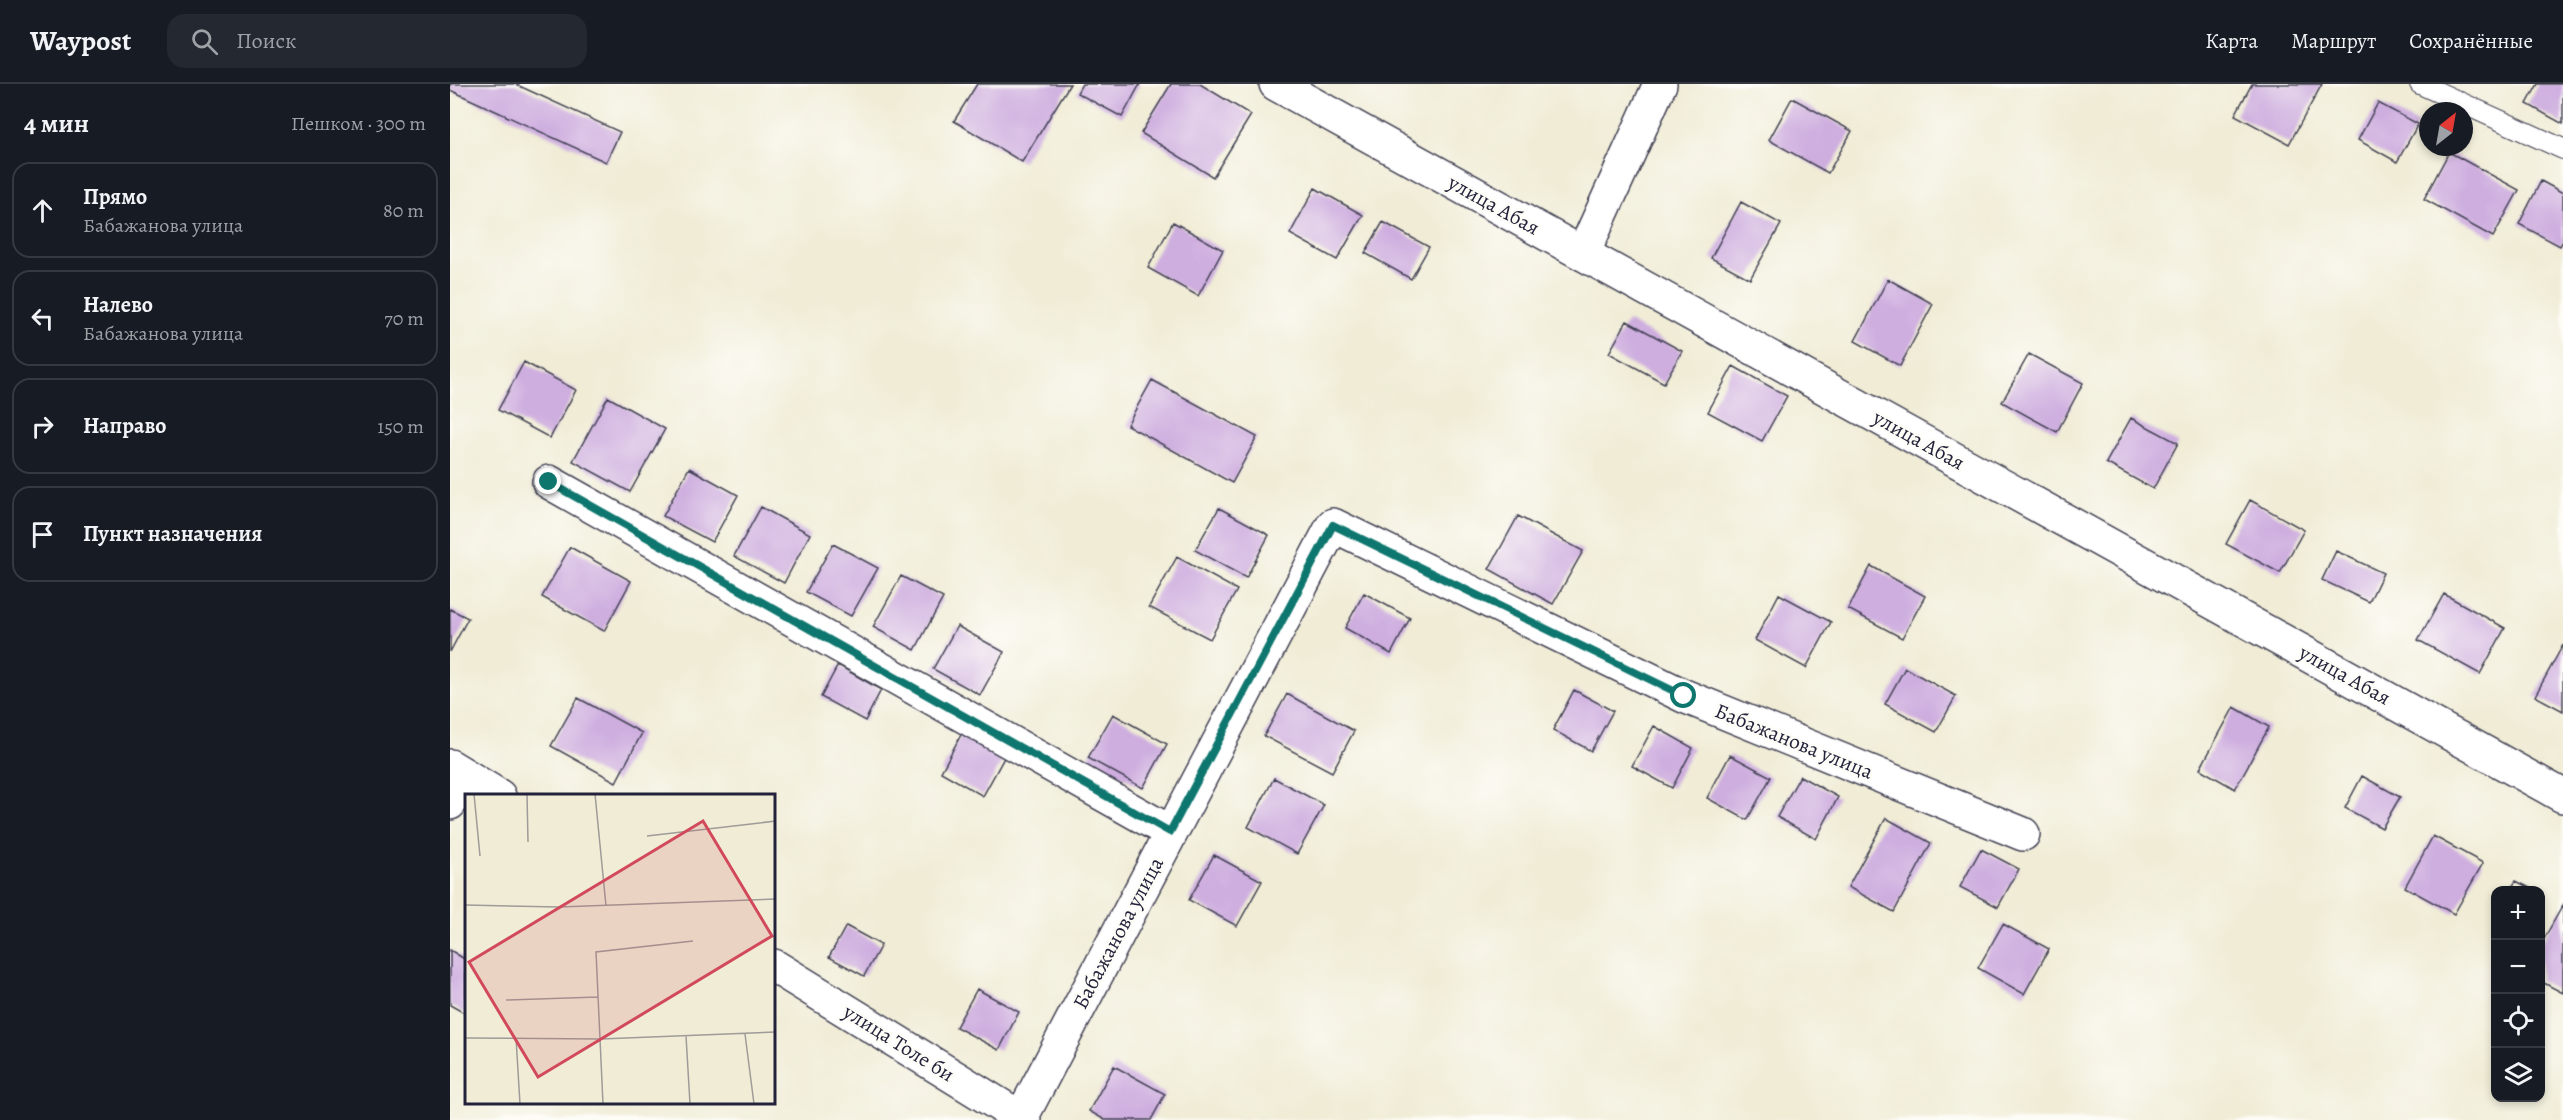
<!DOCTYPE html>
<html lang="ru">
<meta charset="utf-8">
<style>
:root{--surface:#171b24;--page:#242831;--text:#f1f3f6;--muted:#9ea1a6;--line:#363941}
body{margin:0;font-family:Alegreya,serif;background:var(--page);color:var(--text)}
.controls{position:absolute;right:18px;bottom:18px;display:grid;overflow:hidden;border-radius:12px;box-shadow:0 3px 9px #0003}
.controls button{width:54px;height:54px;display:grid;place-items:center;padding:0;border:0;border-bottom:2px solid var(--line);background:var(--surface);color:var(--text);font:30px sans-serif}
.compass{position:absolute;left:1969px;top:18px;width:54px;height:54px;border-radius:50%;background:var(--surface);box-shadow:0 3px 9px #0003;rotate:31deg}
.stop{position:absolute;width:18px;height:18px;margin:-14px;border:4px solid #0f766e;border-radius:50%;background:#fff}
.stop.end{background:#0f766e;border-color:#fff;box-shadow:0 2px 6px #0008}
.list{margin:0;padding:0;list-style:none}
h2{display:flex;justify-content:space-between;align-items:center;height:78px;margin:0;padding:0 24px;font-size:26px}
h2 small{font-size:20px;font-weight:400;color:var(--muted)}
.list li{display:grid;grid-template-columns:39px 1fr auto;gap:18px;align-items:center;box-sizing:border-box;height:96px;margin:0 12px 12px;padding:0 12px;border:2px solid var(--line);border-radius:18px}
.list b{display:block;font-size:22px;white-space:nowrap}
.list p{margin:0;font-size:20px;white-space:nowrap;color:var(--muted)}
.list em{font-size:20px;font-style:normal;color:var(--muted)}
.icon{flex:none;width:33px;height:33px;fill:none;stroke:currentColor;stroke-width:2;stroke-linecap:round;stroke-linejoin:round}
.map{position:relative;flex:none;width:2113px;height:1036px;overflow:hidden}
header{display:flex;align-items:center;gap:36px;box-sizing:border-box;height:84px;padding:0 30px;background:var(--surface);border-bottom:2px solid var(--line)}
header strong{font-size:28px}
nav{display:flex;gap:33px;margin-inline-start:auto;font-size:21px}
.search{width:420px;height:54px;background:var(--page);display:flex;align-items:center;gap:15px;box-sizing:border-box;padding:0 21px;border-radius:18px;color:var(--muted);font-size:22px}
main{display:flex}
aside{flex:1;background:var(--surface)}
.map>svg:first-child{display:block}
.building{fill:#ceaddf}
.lines{fill:none;stroke-linecap:round;stroke-linejoin:round}
.service-casing{stroke:#414052;stroke-width:22}
.minor-casing{stroke:#414052;stroke-width:36}
.service{stroke:#fff;stroke-width:20}
.minor{stroke:#fff;stroke-width:33}
.route{stroke:#0f766e;stroke-width:8}
.labels{text-anchor:middle;stroke-width:5;stroke-linejoin:round;paint-order:stroke}
.street-label{font-size:21px;fill:#22223b;stroke:#fdfcf7}
.inset-road{fill:none;stroke:#9e9b98;stroke-width:1.5}
.view{fill:#d1495b;fill-opacity:0.15;stroke:#d1495b;stroke-width:3}
.inset-edge{fill:none;stroke:#22223b;stroke-width:3}
</style>
<header>
<strong>Waypost</strong>
<div class="search"><svg class="icon" aria-label="search" viewBox="0 0 24 24"><circle cx="10" cy="10" r="6"/><path d="M15 15l6 6"/></svg>Поиск</div>
<nav><a>Карта</a><a>Маршрут</a><a>Сохранённые</a></nav>
</header>
<main>
<aside>
<h2>4 мин<small>Пешком · 300 m</small></h2>
<ul class="list">
<li><svg class="icon" aria-label="ahead" viewBox="0 0 24 24"><path d="M12 20V5M6 11l6-6 6 6"/></svg><div><b>Прямо</b><p>Бабажанова улица</p></div><em>80 m</em></li>
<li><svg class="icon" aria-label="left" viewBox="0 0 24 24"><path d="M17 20v-9H6M10 6l-5 5 5 5"/></svg><div><b>Налево</b><p>Бабажанова улица</p></div><em>70 m</em></li>
<li><svg class="icon" aria-label="right" viewBox="0 0 24 24"><path d="M7 20v-9h11M14 6l5 5-5 5"/></svg><div><b>Направо</b></div><em>150 m</em></li>
<li><svg class="icon" aria-label="arrive" viewBox="0 0 24 24"><path d="M6 21V4h12l-3 4 3 4H6"/></svg><div><b>Пункт назначения</b></div></li>
</ul>
</aside>
<div class="map">
<svg width="2113" height="1036" viewBox="0 0 2113 1036">
<rect width="100%" height="100%" fill="#fdfcf7"/>
<filter id="ink" filterUnits="userSpaceOnUse"><feTurbulence type="fractalNoise" baseFrequency=".0167" numOctaves="2"/><feDisplacementMap in="SourceGraphic" scale="12" xChannelSelector="R" yChannelSelector="G"/><feConvolveMatrix kernelMatrix="1 2 1 2 8 2 1 2 1" color-interpolation-filters="sRGB"/></filter>
<filter id="wash" filterUnits="userSpaceOnUse"><feTurbulence type="fractalNoise" baseFrequency=".008" numOctaves="4" result="noise"/><feDisplacementMap in="SourceGraphic" scale="24" xChannelSelector="R" yChannelSelector="G"/><feGaussianBlur stdDeviation="1.35" result="paint"/><feColorMatrix in="noise" values="0 0 0 0 0 0 0 0 0 0 0 0 0 0 0 0 0 1.4 0 .05"/><feComposite in="paint" operator="in"/></filter>
<g filter="url(#wash)">
<rect width="100%" height="100%" fill="#f0ecd6"/>
<g id="blocks">
<path class="building" d="M0 0H65L170 48 156 78 0 6Z
M527 0H620L572 78 504 37Z
M632 0H690L672 33 627 9Z
M721 0H750L801 31 763 93 691 49Z
M1802 0H1872L1839 60 1785 31Z
M2088 0H2113V40L2077 20Z
M1342 14 1402 47 1378 89 1319 56Z
M1928 19 1968 40 1947 78 1908 56Z
M1999 68 2069 106 2043 153 1974 115Z
M2091 97 2113 109V157L2110 162 2069 140Z
M865 104 913 131 887 176 840 150Z
M1291 118 1331 140 1300 195 1261 174Z
M723 138 773 166 748 212 698 184Z
M933 138 979 163 961 195 915 169Z
M1438 195 1483 220 1450 282 1405 257Z
M1177 237 1232 267 1214 299 1159 269Z
M1579 270 1633 299 1607 348 1552 318Z
M74 278 126 306 100 354 48 326Z
M1283 282 1337 312 1312 357 1258 328Z
M702 296 807 353 782 399 677 341Z
M158 313 215 345 180 408 123 377Z
M1681 334 1728 359 1703 405 1656 379Z
M239 384 288 411 262 458 213 432Z
M1800 416 1854 446 1830 489 1776 460Z
M311 423 360 450 334 499 284 472Z
M769 424 819 451 796 494 745 466Z
M1068 432 1133 467 1103 520 1039 485Z
M383 460 428 484 401 532 356 508Z
M120 463 181 497 154 547 92 513Z
M1886 467 1933 489 1919 518 1872 496Z
M727 473 787 506 760 555 699 523Z
M1421 482 1475 512 1452 554 1398 525Z
M451 492 493 514 465 566 423 543Z
M914 509 960 534 941 570 895 544Z
M1329 510 1381 538 1356 584 1305 556Z
M1994 510 2055 544 2030 590 1968 556Z
M0 525 18 534 0 568Z
M507 542 554 568 530 611 483 585Z
M2113 561V627L2085 612Z
M388 581 431 606 415 637 371 613Z
M1455 584 1506 612 1486 648 1435 620Z
M1124 606 1163 627 1141 667 1103 646Z
M837 610 904 647 882 688 814 652Z
M128 614 192 649 166 698 101 662Z
M1784 623 1819 643 1785 705 1750 685Z
M663 630 717 660 693 704 638 674Z
M1204 642 1243 664 1222 704 1182 682Z
M513 647 556 670 533 712 491 688Z
M1280 671 1321 693 1297 736 1257 714Z
M1350 692 1388 713 1366 755 1327 733Z
M1912 692 1950 713 1932 744 1895 724Z
M824 694 874 721 847 770 798 743Z
M1436 734 1481 759 1444 828 1398 803Z
M1983 752 2033 779 2004 830 1955 803Z
M1531 765 1569 785 1548 823 1510 803Z
M764 771 812 797 787 842 739 816Z
M2066 797 2084 806H2060Z
M2113 821V909L2090 897V862Z
M1553 840 1599 865 1574 910 1528 884Z
M396 842 431 861 414 892 379 873Z
M0 866 16 876V930L0 921Z
M527 905 569 928 549 966 506 943Z
M664 982 715 1010 701 1036H655L639 1027Z"/>
</g>
</g>
<g filter="url(#ink)">
<use href="#blocks" fill-opacity="0" stroke="#414052" stroke-width="1.5"/>
<g class="lines">
<g class="service-casing">
<path id="service" d="M1970 0 2113 65"/>
</g>
<g class="minor-casing">
<path id="minor" d="M826 0 2113 712
M1133 170 1210 0
M99 398 720 748
M0 682 49 712
M0 719 15 691
M324 882 574 1036
M570 1036 883 441 1234 612 1573 750"/>
</g>
<use href="#service" class="service"/>
<use href="#minor" class="minor"/>
</g>
</g>
<g class="lines" filter="url(#ink)">
<path class="route" d="M99 398 720 748 883 441 1234 612"/>
</g>
<g class="labels">
<g class="street-label">
<text transform="translate(1044 121) rotate(29)" y="7">улица Абая</text>
<text transform="translate(1469 356) rotate(29)" y="7">улица Абая</text>
<text transform="translate(1895 591) rotate(29)" y="7">улица Абая</text>
<text transform="translate(1344 657) rotate(22)" y="7">Бабажанова улица</text>
<text transform="translate(668 849) rotate(-62)" y="7">Бабажанова улица</text>
<text transform="translate(449 959) rotate(32)" y="7">улица Толе би</text>
</g>
</g>
<g transform="translate(15 710)">
<rect width="310" height="310" fill="#f0ecd6"/>
<path class="inset-road" d="M9 0 15 62M62 0 63 48M130 0 141 112M182 42 311 27M0 111 94 113 311 105M41 206 133 203M280 240 289 310M221 242 225 310M0 244 136 245 311 238M51 244 55 310M138 310 131 158 228 147"/>
<path class="view" d="M238 27 307 142 73 283 4 168Z"/>
<rect width="310" height="310" class="inset-edge"/>
</g>
</svg>
<div class="controls">
<button>+</button>
<button>−</button>
<button><svg class="icon" aria-label="locate" viewBox="0 0 24 24"><circle cx="12" cy="12" r="6"/><path d="M12 2v4M12 18v4M2 12h4M18 12h4"/></svg></button>
<button><svg class="icon" aria-label="layers" viewBox="0 0 24 24"><path d="M12 4l9 5-9 5-9-5zM3 14l9 5 9-5"/></svg></button>
</div>
<svg class="compass" viewBox="-18 -18 36 36"><path d="M0-13l5 13h-10z" fill="#e53935"/><path d="M0 13l5-13h-10z" fill="#9ea1a6"/></svg>
<div class="stop" style="left:1234px;top:612px"></div>
<div class="stop end" style="left:99px;top:398px"></div>
</div>
</main>
